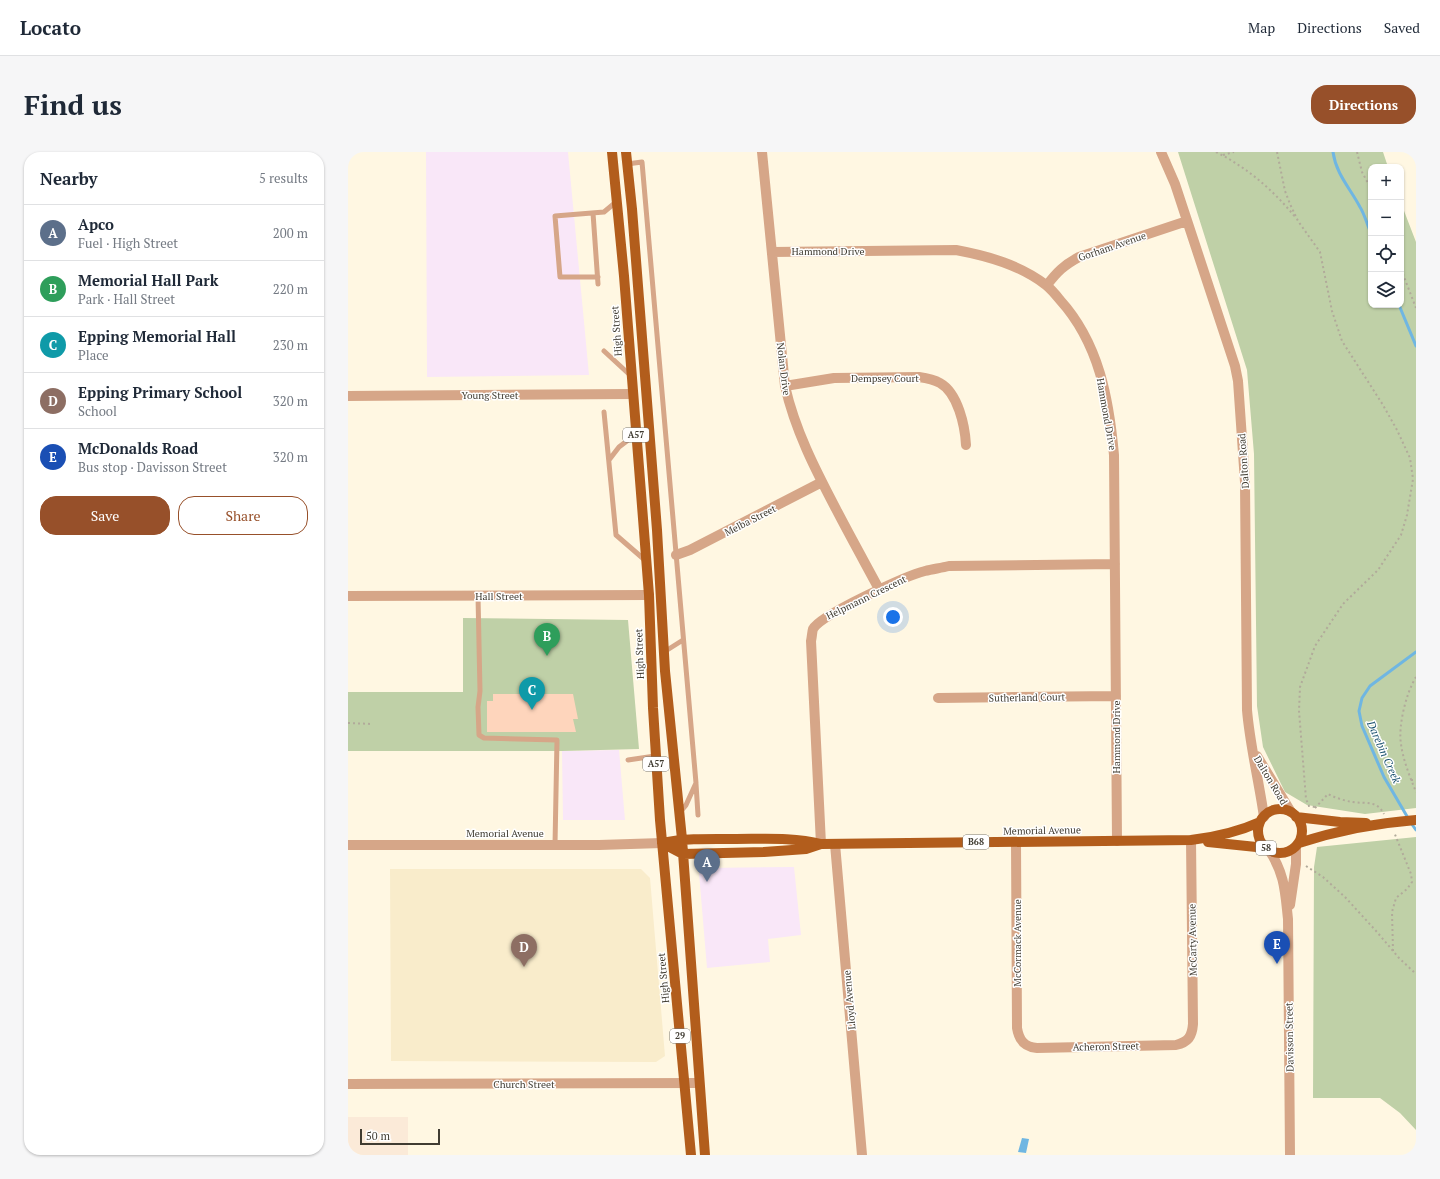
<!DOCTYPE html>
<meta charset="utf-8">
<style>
:root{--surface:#fff;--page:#f6f6f7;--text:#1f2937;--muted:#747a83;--line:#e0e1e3;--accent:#97502a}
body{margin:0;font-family:"PT Serif",serif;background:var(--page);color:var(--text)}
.controls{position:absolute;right:12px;top:12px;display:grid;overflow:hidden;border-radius:8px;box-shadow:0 1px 3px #0004}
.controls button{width:36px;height:36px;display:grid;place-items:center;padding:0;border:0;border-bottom:1px solid var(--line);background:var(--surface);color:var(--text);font:20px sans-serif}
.scale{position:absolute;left:12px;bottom:10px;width:80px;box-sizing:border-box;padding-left:4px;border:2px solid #403c32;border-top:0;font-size:11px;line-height:14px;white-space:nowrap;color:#403c32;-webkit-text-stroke:3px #fff;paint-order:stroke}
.you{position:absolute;left:545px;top:465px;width:14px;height:14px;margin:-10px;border:3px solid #fff;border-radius:50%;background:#1a73e8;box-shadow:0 0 0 6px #1a73e833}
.badge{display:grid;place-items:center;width:26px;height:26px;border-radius:50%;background:var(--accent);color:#fff;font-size:13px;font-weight:700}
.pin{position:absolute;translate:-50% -33px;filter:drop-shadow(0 1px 2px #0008)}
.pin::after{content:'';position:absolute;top:21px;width:14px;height:12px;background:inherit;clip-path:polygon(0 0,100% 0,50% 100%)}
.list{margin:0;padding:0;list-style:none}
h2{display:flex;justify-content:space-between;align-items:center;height:52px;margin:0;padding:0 16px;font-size:17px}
h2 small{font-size:13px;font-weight:400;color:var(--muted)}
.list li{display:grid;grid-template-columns:26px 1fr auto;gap:12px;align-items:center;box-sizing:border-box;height:56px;padding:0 16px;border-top:1px solid var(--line)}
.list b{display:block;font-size:15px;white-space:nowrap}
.list p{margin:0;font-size:13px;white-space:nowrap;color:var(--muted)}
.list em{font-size:13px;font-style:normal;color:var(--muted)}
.actions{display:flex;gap:8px;padding:12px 16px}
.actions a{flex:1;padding:9px 0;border:1px solid var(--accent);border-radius:16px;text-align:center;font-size:14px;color:var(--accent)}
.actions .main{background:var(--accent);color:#fff}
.icon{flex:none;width:22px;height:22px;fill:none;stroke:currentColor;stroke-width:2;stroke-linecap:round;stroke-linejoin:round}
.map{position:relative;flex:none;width:1068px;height:1003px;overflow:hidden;border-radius:16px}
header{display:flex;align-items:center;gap:24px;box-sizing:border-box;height:56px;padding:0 20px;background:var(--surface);border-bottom:1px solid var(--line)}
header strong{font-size:19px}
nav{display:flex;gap:22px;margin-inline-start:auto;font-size:14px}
.intro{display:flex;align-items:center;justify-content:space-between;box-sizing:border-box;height:96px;padding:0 24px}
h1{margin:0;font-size:28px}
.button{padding:10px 18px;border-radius:16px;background:var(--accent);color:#fff;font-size:14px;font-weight:700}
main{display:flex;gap:24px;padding:0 24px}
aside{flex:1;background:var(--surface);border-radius:16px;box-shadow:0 1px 3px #0004}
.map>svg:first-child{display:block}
.commercial{fill:#f9e7f8}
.industrial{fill:#fbead8}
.built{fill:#f9eccb}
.green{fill:#bfd0a7}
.water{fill:#6fb6e2}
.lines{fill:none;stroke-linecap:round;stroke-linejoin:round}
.stream{stroke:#6fb6e2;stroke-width:3}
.building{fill:#fed5bc}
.path{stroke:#b1aa9a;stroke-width:2;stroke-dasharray:2 3;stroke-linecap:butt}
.service{stroke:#d6a688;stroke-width:5}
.minor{stroke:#d6a688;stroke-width:10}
.tertiary{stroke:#d6a688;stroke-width:10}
.primary{stroke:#b25d1c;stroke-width:10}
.labels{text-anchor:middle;stroke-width:3;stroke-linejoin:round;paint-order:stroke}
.shield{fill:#fff;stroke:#797670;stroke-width:1}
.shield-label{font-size:9px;font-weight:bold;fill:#403c32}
.street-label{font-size:10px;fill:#403c32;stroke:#fff}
.water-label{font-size:11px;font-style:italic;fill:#174f6d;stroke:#fff}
</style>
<header>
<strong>Locato</strong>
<nav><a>Map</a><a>Directions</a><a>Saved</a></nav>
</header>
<div class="intro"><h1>Find us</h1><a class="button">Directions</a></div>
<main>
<aside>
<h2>Nearby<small>5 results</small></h2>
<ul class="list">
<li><span class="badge" style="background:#5c6f8a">A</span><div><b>Apco</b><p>Fuel · High Street</p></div><em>200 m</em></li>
<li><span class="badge" style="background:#2e9e5b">B</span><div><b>Memorial Hall Park</b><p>Park · Hall Street</p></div><em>220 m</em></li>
<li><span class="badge" style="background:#0f9aa8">C</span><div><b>Epping Memorial Hall</b><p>Place</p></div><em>230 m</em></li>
<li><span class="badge" style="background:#8d6e63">D</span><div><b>Epping Primary School</b><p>School</p></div><em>320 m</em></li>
<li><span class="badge" style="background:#1a4fb4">E</span><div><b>McDonalds Road</b><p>Bus stop · Davisson Street</p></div><em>320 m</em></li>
</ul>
<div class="actions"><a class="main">Save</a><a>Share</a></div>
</aside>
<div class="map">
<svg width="1068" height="1003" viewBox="0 0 1068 1003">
<rect width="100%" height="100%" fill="#fff7e2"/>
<path class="commercial" d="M78 0H220L241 223 79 225Z
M271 598 277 668H215L214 599Z
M446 715 453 783 420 787 422 810 359 816 351 721 355 716Z"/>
<path class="industrial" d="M60 965V1003H0V965Z"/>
<path class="built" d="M42 717H293L302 726 317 904 308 910 43 909Z"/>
<path class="green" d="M830 0H1035L1040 15H1023V153H1053V51L1068 90V656L1017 662 959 653 937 640 915 595 909 554 906 302 899 218Z
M115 466 280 468 291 597 214 599H0V540H115Z
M1068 685V978L1052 961 1032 946H965L966 715 969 695Z"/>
<path class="water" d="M674 986 681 987 678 1001 670 1000Z"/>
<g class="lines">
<path class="stream" d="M985 0C988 22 1002 36 1012 55 1017 63 1019 73 1023 81
M1051 153 1068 194
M1060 666 1036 625 1014 574 1011 559 1014 546 1022 534 1068 500
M1063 671 1068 678"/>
</g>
<path class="building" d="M145 542H225L230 567H225L228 580H139V549H145Z"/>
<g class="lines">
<path class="path" d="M868 0C900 16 926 39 948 66
M929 0 937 39 942 52 950 69 972 100 984 159 994 189 1035 253 1049 278 1062 306 1065 327 1059 363 1053 383 1030 418 995 452 967 494 952 535 951 559 958 647 961 654 967 655
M1009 0 1014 20 1023 37
M875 3 886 0
M1053 117 1068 156
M1068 525C1058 541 1050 574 1053 592 1055 608 1062 625 1068 640
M0 571 25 572
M1063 628H1068
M967 656 980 642C988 646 997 649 1005 650 1018 652 1029 648 1036 662
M958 714 975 725 997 745 1029 780 1051 806 1068 822
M1045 799 1044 760 1048 746 1059 737 1064 730 1063 722 1046 680"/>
<path class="service" d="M279 12 294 10 348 631 338 653 332 660
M245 61 250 132
M250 125H212L207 64 256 60 268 50
M256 199 282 223
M256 260 268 383 298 409
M261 308 271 295 288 282
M130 444 132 539 130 555 131 583 136 586 209 588 207 693
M316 500 335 488
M280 608 307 604
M348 632 350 663"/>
<path class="minor" d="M414 0 437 234C447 278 467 317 488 357 502 384 517 411 531 437
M813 0 827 32 887 214 890 229 897 330 899 558C902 594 911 629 916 665
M424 100 608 98C640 104 672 113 698 133 703 137 708 143 712 148 751 191 761 247 766 303L769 689
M699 133C709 120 716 113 731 105L839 69
M437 234 486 226 571 225C578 226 585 227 592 231 610 241 617 274 618 293
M0 244 284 242
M328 403 342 398 474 330
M0 444 301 443
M590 546 768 544
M909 604 943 660
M668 690 669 876C671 888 676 895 689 896L828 893C840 890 844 885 845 872L843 688
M473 692 463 489C464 485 464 480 465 477 472 463 560 423 577 419 585 417 593 416 601 414L767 412
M487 692 514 1003
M0 693H251L314 691
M0 932 351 931"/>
<path class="tertiary" d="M921 698C937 722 937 740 940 767L942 1003
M942 753 948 712V695"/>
<path class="primary" d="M264 0 276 124 301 443 305 556 312 668 343 1003
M278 0 284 57 309 378 317 519 334 687 357 1003
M910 679a22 22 0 1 1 44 0a22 22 0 1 1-44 0Z
M948 665 992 670 1018 671
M860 690 918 696
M314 691C339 686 363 687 388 687 416 687 446 685 473 692L843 688C868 685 890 680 912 670
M314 691 335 702 416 700 458 697 473 692
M951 691C988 679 1029 671 1068 668"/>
</g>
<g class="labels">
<g class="shield">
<rect x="275" y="276" width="26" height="14" rx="3"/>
<rect x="295" y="605" width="26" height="14" rx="3"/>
<rect x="615" y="683" width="26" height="14" rx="3"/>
<rect x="908" y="689" width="20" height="14" rx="3"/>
<rect x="322" y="877" width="20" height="14" rx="3"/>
</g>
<g class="shield-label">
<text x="288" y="286">A57</text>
<text x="308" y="615">A57</text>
<text x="628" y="693">B68</text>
<text x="918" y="699">58</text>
<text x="332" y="887">29</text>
</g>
<g class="street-label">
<text transform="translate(764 94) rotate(-19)" y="4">Gorham Avenue</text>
<text x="480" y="103">Hammond Drive</text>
<text transform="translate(268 179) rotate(-94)" y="4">High Street</text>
<text transform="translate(436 217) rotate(83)" y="4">Nolan Drive</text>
<text x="537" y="230">Dempsey Court</text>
<text x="142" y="247">Young Street</text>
<text transform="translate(759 262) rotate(80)" y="4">Hammond Drive</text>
<text transform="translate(895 309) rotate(-94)" y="4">Dalton Road</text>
<text transform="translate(402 368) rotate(-27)" y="4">Melba Street</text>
<text x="151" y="448">Hall Street</text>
<text transform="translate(518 445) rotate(-26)" y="4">Helpmann Crescent</text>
<text transform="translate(291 502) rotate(-92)" y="4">High Street</text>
<text transform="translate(679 545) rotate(-1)" y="4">Sutherland Court</text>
<text transform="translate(768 585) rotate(-90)" y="4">Hammond Drive</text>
<text transform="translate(923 628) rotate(59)" y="4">Dalton Road</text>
<text transform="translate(694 678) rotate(-1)" y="4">Memorial Avenue</text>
<text x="157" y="685">Memorial Avenue</text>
<text transform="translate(844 788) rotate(-91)" y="4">McCarty Avenue</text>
<text transform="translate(669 791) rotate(-90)" y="4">McCormack Avenue</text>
<text transform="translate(315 826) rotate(-95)" y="4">High Street</text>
<text transform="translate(501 848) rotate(-95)" y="4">Lloyd Avenue</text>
<text transform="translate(941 885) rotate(-91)" y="4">Davisson Street</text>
<text transform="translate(758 894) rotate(-1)" y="4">Acheron Street</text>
<text x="176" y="936">Church Street</text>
</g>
<g class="water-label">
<text transform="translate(1036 600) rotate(66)" y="4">Darebin Creek</text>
</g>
</g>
</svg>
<div class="controls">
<button>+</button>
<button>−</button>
<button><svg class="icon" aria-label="locate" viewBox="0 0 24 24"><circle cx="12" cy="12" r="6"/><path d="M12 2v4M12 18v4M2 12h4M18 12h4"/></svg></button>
<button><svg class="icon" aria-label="layers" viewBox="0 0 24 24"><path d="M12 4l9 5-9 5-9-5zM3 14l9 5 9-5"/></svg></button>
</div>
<div class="scale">50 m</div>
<div class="you"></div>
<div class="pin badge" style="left:359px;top:730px;background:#5c6f8a">A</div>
<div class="pin badge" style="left:199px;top:504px;background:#2e9e5b">B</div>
<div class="pin badge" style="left:184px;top:558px;background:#0f9aa8">C</div>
<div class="pin badge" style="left:176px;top:815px;background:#8d6e63">D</div>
<div class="pin badge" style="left:929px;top:812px;background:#1a4fb4">E</div>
</div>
</main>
